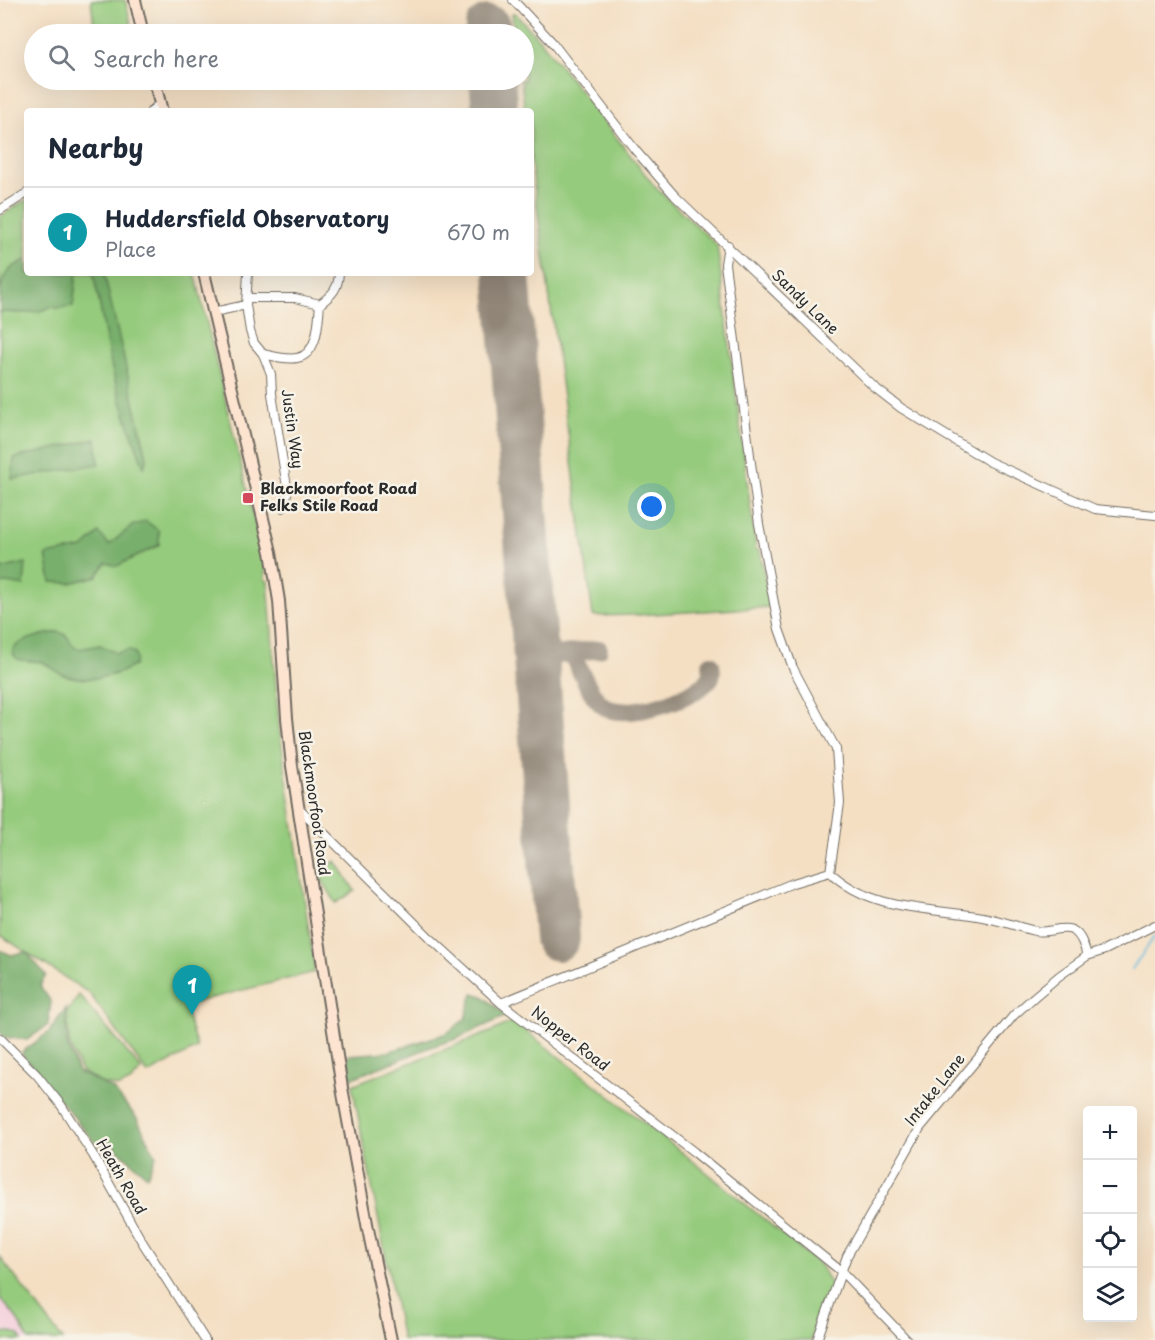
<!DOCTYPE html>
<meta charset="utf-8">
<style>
:root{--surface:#fff;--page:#f2f2f3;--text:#1f2937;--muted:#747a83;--line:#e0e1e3;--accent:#d1495b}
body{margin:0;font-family:"Playpen Sans",sans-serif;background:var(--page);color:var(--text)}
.controls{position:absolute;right:18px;bottom:18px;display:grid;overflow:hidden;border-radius:6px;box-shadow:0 6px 24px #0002}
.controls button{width:54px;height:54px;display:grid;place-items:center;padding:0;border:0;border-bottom:2px solid var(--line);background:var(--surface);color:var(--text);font:30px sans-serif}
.you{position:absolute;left:652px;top:507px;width:21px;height:21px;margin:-15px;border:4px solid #fff;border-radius:50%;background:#1a73e8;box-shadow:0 0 0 9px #1a73e833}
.badge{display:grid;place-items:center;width:39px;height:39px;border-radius:50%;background:var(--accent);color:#fff;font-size:20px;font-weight:700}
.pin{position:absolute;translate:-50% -50px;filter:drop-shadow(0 2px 3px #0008)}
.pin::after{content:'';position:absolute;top:32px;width:21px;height:18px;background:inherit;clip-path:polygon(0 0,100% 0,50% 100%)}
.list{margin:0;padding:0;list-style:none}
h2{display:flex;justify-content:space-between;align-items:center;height:78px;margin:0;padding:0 24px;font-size:26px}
h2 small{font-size:20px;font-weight:400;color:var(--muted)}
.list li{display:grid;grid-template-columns:39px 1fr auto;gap:18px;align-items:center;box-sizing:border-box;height:90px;padding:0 24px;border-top:2px solid var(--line)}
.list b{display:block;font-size:22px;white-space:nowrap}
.list p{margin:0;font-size:20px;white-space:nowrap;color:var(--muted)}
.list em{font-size:20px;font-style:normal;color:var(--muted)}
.icon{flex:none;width:33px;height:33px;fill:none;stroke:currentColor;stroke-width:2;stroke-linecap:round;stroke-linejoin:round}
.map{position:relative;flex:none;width:1155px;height:1340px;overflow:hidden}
.search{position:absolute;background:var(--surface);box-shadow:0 6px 24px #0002;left:24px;top:24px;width:510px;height:66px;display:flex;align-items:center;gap:15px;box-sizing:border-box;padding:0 21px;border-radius:33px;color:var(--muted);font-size:22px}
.panel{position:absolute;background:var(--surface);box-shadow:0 6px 24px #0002;left:24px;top:108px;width:510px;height:168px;border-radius:6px}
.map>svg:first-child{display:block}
.built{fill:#f4cfdc}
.green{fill:#95cb7d;stroke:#607b54;stroke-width:1.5}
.forest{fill:#78af6c;stroke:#526d4c;stroke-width:1.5}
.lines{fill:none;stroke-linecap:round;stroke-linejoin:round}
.stream{stroke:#5cb7da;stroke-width:2}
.taxiway{stroke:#908577;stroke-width:18}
.runway{stroke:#908577;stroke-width:46}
.street-casing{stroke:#716a60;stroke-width:10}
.secondary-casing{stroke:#716a60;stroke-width:14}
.street{stroke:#fff;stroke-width:8}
.secondary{stroke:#fde4d1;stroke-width:10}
.poi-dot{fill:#d1495b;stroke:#f7f3e8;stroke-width:2}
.labels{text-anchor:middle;stroke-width:5;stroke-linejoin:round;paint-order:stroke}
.street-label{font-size:15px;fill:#2b2b2b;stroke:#f7f3e8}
.poi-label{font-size:15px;font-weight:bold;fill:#2b2b2b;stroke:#f7f3e8;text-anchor:start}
</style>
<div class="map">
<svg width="1155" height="1340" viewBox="0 0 1155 1340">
<rect width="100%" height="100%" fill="#f7f3e8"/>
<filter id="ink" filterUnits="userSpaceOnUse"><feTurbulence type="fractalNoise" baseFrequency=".0167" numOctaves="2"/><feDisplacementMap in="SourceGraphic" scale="12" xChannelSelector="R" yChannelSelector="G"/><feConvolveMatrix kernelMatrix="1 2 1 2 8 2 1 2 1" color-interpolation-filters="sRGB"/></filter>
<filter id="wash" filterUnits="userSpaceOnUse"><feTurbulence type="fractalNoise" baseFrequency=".008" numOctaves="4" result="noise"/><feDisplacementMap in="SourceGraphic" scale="24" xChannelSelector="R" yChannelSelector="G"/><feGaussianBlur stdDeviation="1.35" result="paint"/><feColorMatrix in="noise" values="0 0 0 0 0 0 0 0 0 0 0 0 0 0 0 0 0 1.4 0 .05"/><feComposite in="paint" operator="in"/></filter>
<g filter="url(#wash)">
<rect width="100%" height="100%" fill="#f4dfc3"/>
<path class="built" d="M0 1257 36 1305 63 1340H0Z"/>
<path class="green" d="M91 0H125L134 34H95Z
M515 13 540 40 656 188 717 245 756 550H760L770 607 637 615 593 616 531 162V111H525L521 80H524V34H515L512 14Z
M27 199V273H195L265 565V580L268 581 279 726 315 972 184 1005 197 1048 148 1074 89 993 0 935V217Z
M336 861 355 891 336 903 317 872Z
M79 995 142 1070 130 1082 119 1087 101 1083 81 1071 69 1044 67 1012Z
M513 1021 683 1153 820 1265 831 1285 811 1340H402L352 1085 493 1031Z
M0 1257 63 1340H29L15 1316 0 1298Z
M7 1332 19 1335 22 1340H0V1334Z"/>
<path class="forest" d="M27 260V273H77L73 306 58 308 51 307 40 311 25 313 0 312C0 284 0 270 27 260Z
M93 273H104L147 458 144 467C131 432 118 397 110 360 104 331 100 302 93 273Z
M96 439 99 464 12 479 14 458Z
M146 521 159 531V545L117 566 106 563 97 576 71 583 51 582 46 555 83 548 99 533 109 545 132 526Z
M26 563 24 586 6 583 0 584V569Z
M59 632 66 635 74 647 79 649 100 645 116 653 129 650 135 653 136 659 135 665C115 677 86 683 64 675 56 672 51 666 44 663 35 658 19 665 14 655 6 641 50 633 59 632Z
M0 950 11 955 26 952 46 975 40 986 51 1002 48 1025 27 1040 4 1037 0 1032Z
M473 993 483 996 506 1016 456 1039 431 1047 350 1079 346 1074V1064L349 1055 388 1052 447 1033 465 1019Z
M66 1008 67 1044 78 1072 113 1089 136 1117 156 1156 147 1176 108 1141 98 1146 21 1053 49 1032Z"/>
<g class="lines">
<path class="stream" d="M1132 969 1155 936"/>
<path class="taxiway" d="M534 623 549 650 557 655 599 649
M572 654C580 669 592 701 607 708 628 719 692 699 708 681 713 676 712 671 711 664"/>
<path class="runway" d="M488 28V34
M492 80 495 111
M507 273 557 938"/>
</g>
</g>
<g filter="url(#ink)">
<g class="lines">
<g class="street-casing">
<path id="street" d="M513 0 552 42 636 151 675 196 874 387 901 408 990 462 1095 509 1155 515
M151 111 160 104
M0 210 27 193
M728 245 725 264 759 524 779 629 793 668 836 749 840 803 830 872
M248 273 246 305 250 331 254 343 263 354 271 374 272 394 287 487V494L283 508
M247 298H295L320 304
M320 304C333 294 338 289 339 273
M214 312 246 305
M263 354C273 356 286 360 297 358 319 354 318 321 320 304
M299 808 429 937 501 1003 694 1152 842 1272 907 1340
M830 872C869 910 927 908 977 916 997 919 1015 926 1035 931 1047 934 1065 924 1075 932 1082 937 1085 948 1087 956
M501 1003 793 883 830 872
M0 1038 37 1075 61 1105 93 1155 141 1240 205 1340
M817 1340 847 1256 920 1128 1014 1015 1034 997 1059 976 1087 956 1105 950 1155 925"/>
</g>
<g class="secondary-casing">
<path id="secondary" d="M135 0 143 34
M154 80 162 111
M204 273 271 552 279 601 287 718 292 766 342 1088 368 1229 391 1340"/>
</g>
<use href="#street" class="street"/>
<use href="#secondary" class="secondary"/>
</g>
</g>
<rect class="poi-dot" x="242" y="492" width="12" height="12" rx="3"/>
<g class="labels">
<g class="street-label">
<text transform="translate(805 302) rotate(44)" y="5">Sandy Lane</text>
<text transform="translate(292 429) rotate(82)" y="5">Justin Way</text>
<text transform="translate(314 803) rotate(82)" y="5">Blackmoorfoot Road</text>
<text transform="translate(570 1039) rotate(38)" y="5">Nopper Road</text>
<text transform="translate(935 1090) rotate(-52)" y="5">Intake Lane</text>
<text transform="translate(121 1177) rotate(60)" y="5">Heath Road</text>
</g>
<g class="poi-label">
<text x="260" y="494">Blackmoorfoot Road<tspan x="260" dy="17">Felks Stile Road</tspan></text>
</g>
</g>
</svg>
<div class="controls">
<button>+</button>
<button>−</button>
<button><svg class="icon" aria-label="locate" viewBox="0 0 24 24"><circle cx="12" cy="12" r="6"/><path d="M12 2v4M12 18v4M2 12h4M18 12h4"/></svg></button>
<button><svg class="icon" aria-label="layers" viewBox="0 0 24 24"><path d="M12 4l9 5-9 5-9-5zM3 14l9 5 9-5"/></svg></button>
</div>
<div class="you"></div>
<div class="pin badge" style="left:192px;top:1015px;background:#0f9aa8">1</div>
<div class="search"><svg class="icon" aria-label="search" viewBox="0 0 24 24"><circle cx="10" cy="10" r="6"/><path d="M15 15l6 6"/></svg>Search here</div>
<section class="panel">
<h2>Nearby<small></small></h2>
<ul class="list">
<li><span class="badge" style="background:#0f9aa8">1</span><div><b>Huddersfield Observatory</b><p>Place</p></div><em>670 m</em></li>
</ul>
</section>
</div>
